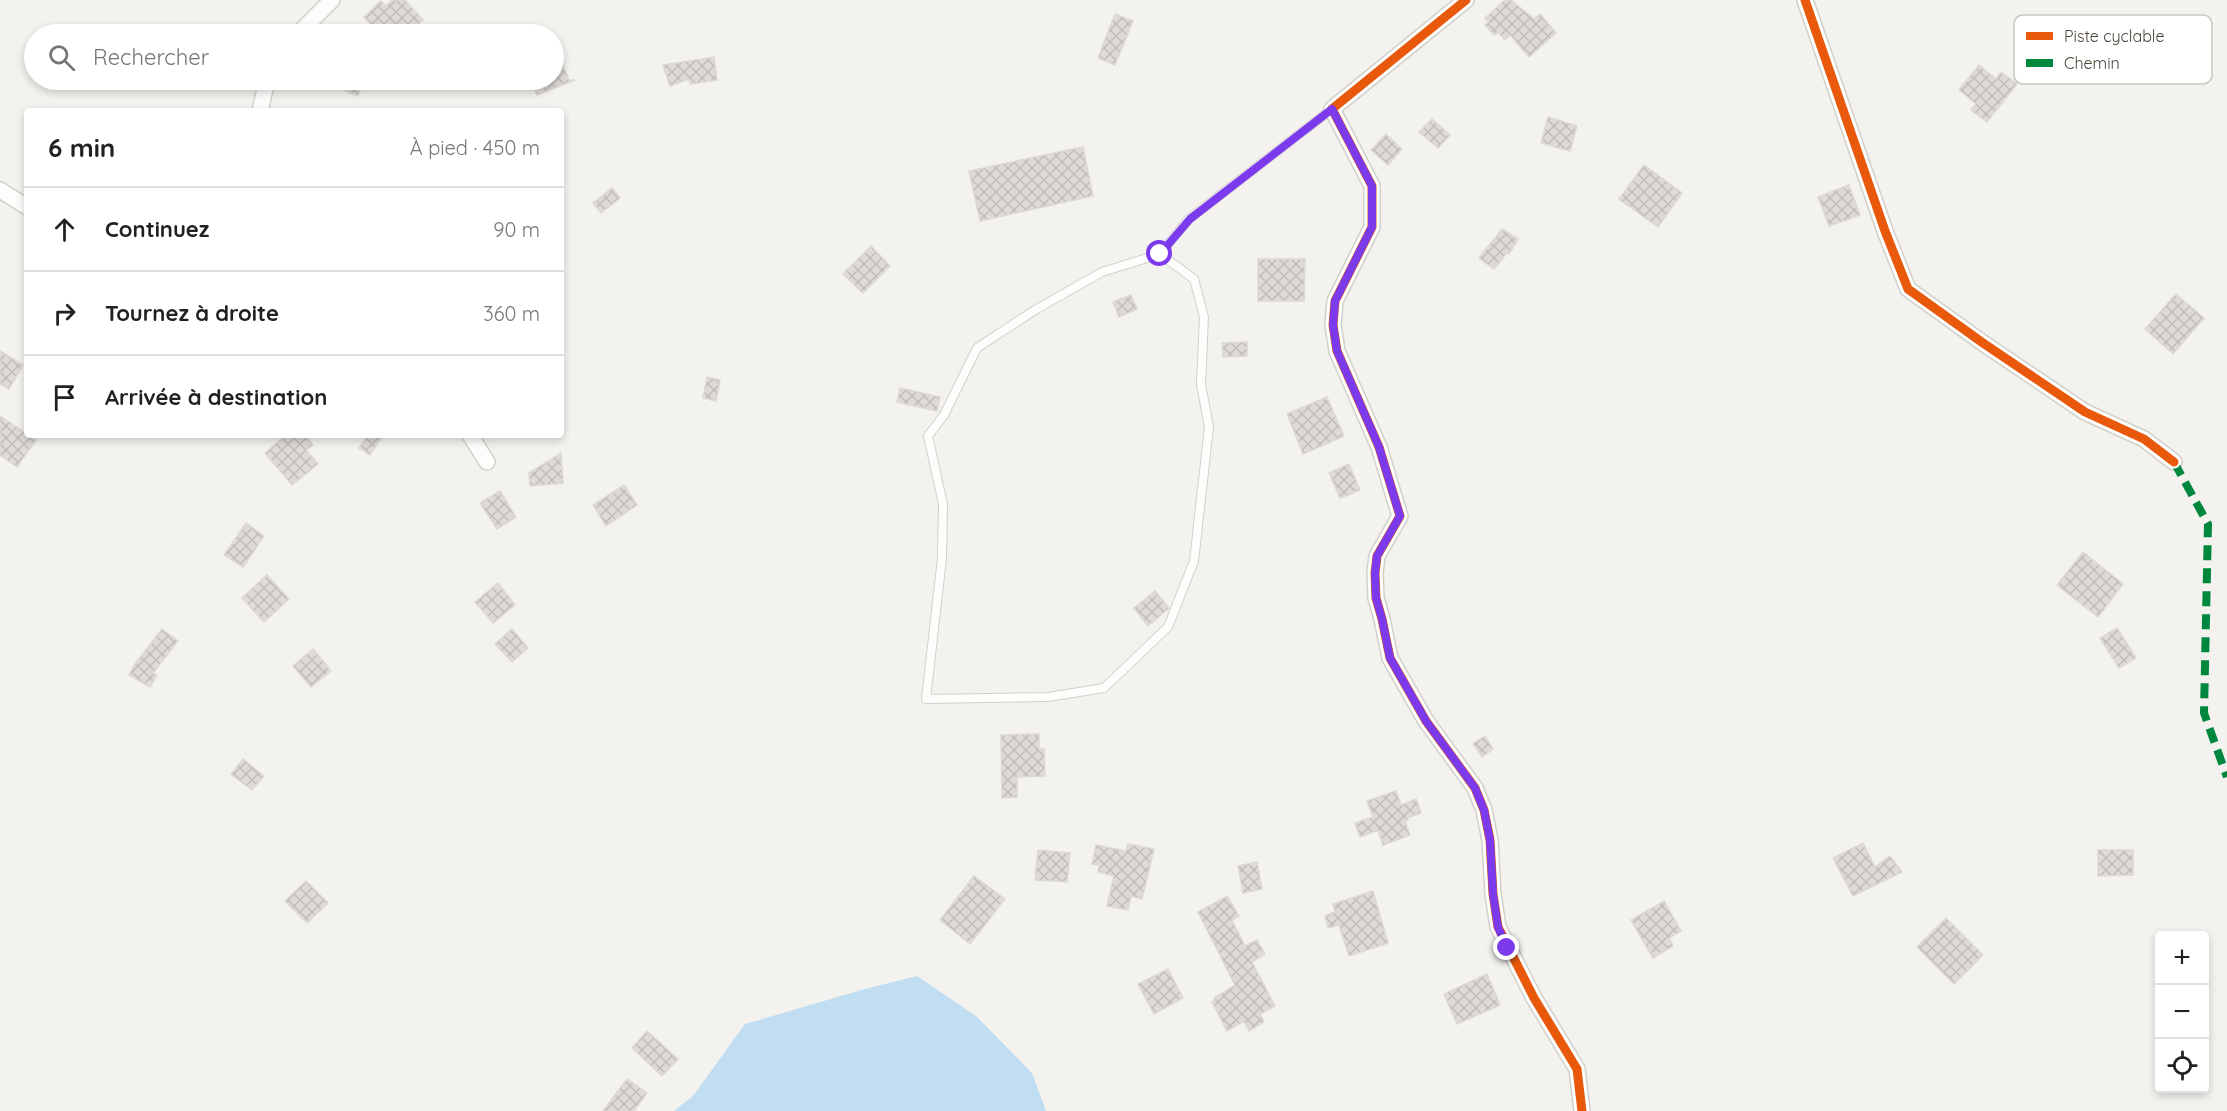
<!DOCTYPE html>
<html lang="fr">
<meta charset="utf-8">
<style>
:root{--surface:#fff;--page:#f6f6f6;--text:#202124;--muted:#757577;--line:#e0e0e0}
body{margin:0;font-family:Quicksand,sans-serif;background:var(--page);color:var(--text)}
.controls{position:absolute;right:18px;bottom:18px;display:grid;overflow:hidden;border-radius:6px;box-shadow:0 3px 9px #0003}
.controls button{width:54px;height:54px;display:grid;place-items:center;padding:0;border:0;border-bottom:2px solid var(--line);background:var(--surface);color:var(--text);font:30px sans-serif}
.stop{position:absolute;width:18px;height:18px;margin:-14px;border:4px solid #7c3aed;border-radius:50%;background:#fff}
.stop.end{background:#7c3aed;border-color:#fff;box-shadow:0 2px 6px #0008}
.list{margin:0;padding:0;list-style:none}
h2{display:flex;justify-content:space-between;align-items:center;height:78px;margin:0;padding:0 24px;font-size:26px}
h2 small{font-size:20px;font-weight:400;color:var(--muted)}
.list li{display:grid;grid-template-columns:39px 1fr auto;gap:18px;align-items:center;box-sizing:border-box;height:84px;padding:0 24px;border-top:2px solid var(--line)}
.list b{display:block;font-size:22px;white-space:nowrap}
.list em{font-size:20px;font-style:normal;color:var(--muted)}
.icon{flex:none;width:33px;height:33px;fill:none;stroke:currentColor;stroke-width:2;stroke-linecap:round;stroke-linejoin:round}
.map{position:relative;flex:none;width:2227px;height:1111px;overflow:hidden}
.search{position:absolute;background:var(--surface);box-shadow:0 3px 9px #0003;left:24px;top:24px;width:540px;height:66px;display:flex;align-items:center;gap:15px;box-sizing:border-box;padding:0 21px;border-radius:33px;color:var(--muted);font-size:22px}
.panel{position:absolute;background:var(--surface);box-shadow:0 3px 9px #0003;left:24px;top:108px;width:540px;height:330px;border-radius:6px}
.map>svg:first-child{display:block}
.water{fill:#c0ddf1}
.building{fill:url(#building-cross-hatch);stroke:#dcd9d4;stroke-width:1.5}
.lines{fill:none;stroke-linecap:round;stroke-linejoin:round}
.service-casing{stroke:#d2d0cb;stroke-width:10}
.minor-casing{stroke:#d2d0cb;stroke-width:18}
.service{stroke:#fdfdfc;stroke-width:8}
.minor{stroke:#fdfdfc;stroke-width:15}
.quiet{stroke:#00873e;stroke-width:8;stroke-dasharray:15 8;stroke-linecap:butt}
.cycleway-casing{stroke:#fff;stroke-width:13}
.cycleway{stroke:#e8590c;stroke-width:9}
.route{stroke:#7c3aed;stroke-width:8}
.key{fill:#fff;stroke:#c9c7c4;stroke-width:1.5}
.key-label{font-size:16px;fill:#4b4439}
</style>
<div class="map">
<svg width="2227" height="1111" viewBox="0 0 2227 1111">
<defs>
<pattern id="building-cross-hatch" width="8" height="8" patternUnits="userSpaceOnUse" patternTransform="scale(1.5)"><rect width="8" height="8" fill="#dedbd6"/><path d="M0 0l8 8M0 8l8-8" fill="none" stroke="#c0bdb8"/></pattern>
</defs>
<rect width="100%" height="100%" fill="#f4f2ee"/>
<path class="water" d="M917 976 976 1016 1032 1073 1046 1111H674L693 1096 745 1024 865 989Z"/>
<path class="building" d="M392 0H405L423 20 407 34H380L364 17 381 1 386 6Z
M1505 0H1511L1534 19 1540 14 1556 33 1529 57 1510 35 1505 40 1498 32 1494 35 1485 25 1489 22 1485 18Z
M1115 14 1133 21 1115 65 1098 58Z
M554 43 569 80H575L537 95 531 80H554Z
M714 57 717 80 690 84 689 79 670 86 663 65Z
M1979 65 1996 79 2001 72 2017 84 1987 122 1971 110 1976 104 1959 90Z
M319 80H364L358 96Z
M1548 117 1577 126 1570 151 1541 143Z
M1432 119 1450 135 1438 148 1419 132Z
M1386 134 1402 149 1388 165 1371 150Z
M1083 147 1093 196 980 221 969 171Z
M1644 165 1682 193 1658 227 1619 199Z
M1849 185 1860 215 1829 226 1818 197Z
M612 188 620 198 601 213 593 203Z
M1502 229 1518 239 1509 254 1507 253 1494 269 1479 258Z
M871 246 890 266 863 293 843 274Z
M1258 259H1305L1304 301H1258Z
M2176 294 2204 318 2173 354 2145 329Z
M1131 295 1137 309 1119 317 1113 302Z
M1247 342V356L1223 357 1222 343Z
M0 351 23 365 9 389 0 384Z
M707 377 720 380 716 401 703 398Z
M900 388 940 397 937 411 897 402Z
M1327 397 1344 436 1303 454 1287 414Z
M0 416 36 440 17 467 0 455Z
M286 435H305L313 445 306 450 318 464 292 485 265 453Z
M368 435H383L370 455 359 448Z
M561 453 563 483 530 486 529 473Z
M1349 464 1360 490 1340 498 1329 473Z
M624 485 637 505 606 526 593 505Z
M500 491 516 517 497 529 480 503Z
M246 523 264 536 243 567 224 555Z
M2083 552 2123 584 2098 617 2057 585Z
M267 575 289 599 264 622 242 598Z
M498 583 515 605 493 623 475 602Z
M1155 591 1169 608 1148 626 1134 608Z
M2117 628 2136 658 2119 668 2100 638Z
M162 629 178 641 153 673 157 675 150 687 129 675 135 664Z
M512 629 528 648 512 662 495 644Z
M313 649 331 671 311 687 293 666Z
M1039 734V749H1044L1045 776 1017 777V797L1002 798 1001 735Z
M1485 736 1493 749 1482 757 1473 744Z
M243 759 264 776 252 790 231 774Z
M1396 791 1401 805 1416 799 1421 813 1407 818 1408 820 1405 821 1410 835 1383 845 1378 830 1360 837 1355 823 1373 817 1367 801Z
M1863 843 1875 867 1890 856 1902 872 1853 896 1833 858Z
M1128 844 1154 849 1142 899 1131 896 1128 910 1107 906 1114 876 1098 872 1099 865 1092 864 1096 845 1126 851Z
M1038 850 1070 853 1067 882 1035 880Z
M2098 850H2133V875L2098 876Z
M1257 862 1262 889 1243 893 1238 866Z
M974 876 1005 899 970 944 940 920Z
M306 881 328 903 307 923 285 901Z
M1373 891 1388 943 1349 956 1339 925 1328 928 1325 916 1335 912 1333 904Z
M1227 896 1239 916 1232 920 1245 946 1257 940 1265 954 1252 962 1275 1006 1260 1014 1264 1022 1249 1031 1244 1021 1227 1031 1212 1002 1215 1000 1214 998 1235 985 1198 912Z
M1664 901 1681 931 1669 938 1673 946 1653 958 1631 920Z
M1946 918 1983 955 1954 984 1917 947Z
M1168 969 1183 998 1154 1014 1138 984Z
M1487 974 1500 1005 1457 1024 1444 994Z
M647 1031 678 1059 662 1076 632 1048Z
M627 1079 647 1093 634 1111H603Z"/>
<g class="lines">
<g class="service-casing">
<path id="service" d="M1160 254 1194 279 1204 317 1201 384 1209 427 1194 561 1168 627 1104 688 1048 697 926 699 942 558 943 504 928 436 944 415 977 348 1035 310 1102 272 1160 254 1189 219 1332 109"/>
</g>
<g class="minor-casing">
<path id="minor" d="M1466 0 1332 109 1372 186V227L1335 301 1333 325 1337 351 1379 447 1400 516 1377 556 1375 573 1376 598 1382 619 1390 658 1426 721 1475 788 1484 810 1490 840 1493 894 1498 927 1534 998 1577 1069 1582 1111
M1805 0 1885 231 1908 289 1983 343 2085 412 2144 439 2174 462
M298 34 332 0
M260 111 267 80
M0 190 27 207
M470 435 487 462"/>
</g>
<use href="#service" class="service"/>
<use href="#minor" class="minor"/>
<path class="quiet" d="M2174 462 2208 524 2204 713 2227 777"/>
<g class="cycleway-casing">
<path id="cycleway" d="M1466 0 1332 109 1372 186V227L1335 301 1333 325 1337 351 1379 447 1400 516 1377 556 1375 573 1376 598 1382 619 1390 658 1426 721 1475 788 1484 810 1490 840 1493 894 1498 927 1534 998 1577 1069 1582 1111
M1805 0 1885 231 1908 289 1983 343 2085 412 2144 439 2174 462"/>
</g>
<use href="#cycleway" class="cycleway"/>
</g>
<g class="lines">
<path class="route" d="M1160 254 1190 219 1332 109 1372 186V227L1335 301 1333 325 1337 351 1379 447 1400 516 1377 556 1375 573 1376 598 1382 619 1390 658 1426 721 1475 788 1484 810 1490 840 1493 894 1498 927 1507 948"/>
</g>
<rect x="2014" y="15" width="198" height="69" rx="9" class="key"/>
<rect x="2026" y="32" width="27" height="8" fill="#e8590c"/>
<rect x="2026" y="59" width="27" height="8" fill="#00873e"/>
<g class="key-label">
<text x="2064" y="42">Piste cyclable</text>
<text x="2064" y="69">Chemin</text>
</g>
</svg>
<div class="controls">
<button>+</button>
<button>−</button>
<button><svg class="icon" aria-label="locate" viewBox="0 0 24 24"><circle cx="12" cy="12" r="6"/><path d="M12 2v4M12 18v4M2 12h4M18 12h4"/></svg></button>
</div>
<div class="stop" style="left:1160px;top:254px"></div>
<div class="stop end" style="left:1507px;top:948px"></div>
<div class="search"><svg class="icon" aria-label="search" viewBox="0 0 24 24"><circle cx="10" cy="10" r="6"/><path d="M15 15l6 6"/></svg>Rechercher</div>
<section class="panel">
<h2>6 min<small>À pied · 450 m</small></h2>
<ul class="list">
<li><svg class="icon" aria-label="ahead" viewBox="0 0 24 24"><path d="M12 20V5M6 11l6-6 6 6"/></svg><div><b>Continuez</b></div><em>90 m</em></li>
<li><svg class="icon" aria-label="right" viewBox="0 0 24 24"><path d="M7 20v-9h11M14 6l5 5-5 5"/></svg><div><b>Tournez à droite</b></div><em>360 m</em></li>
<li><svg class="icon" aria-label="arrive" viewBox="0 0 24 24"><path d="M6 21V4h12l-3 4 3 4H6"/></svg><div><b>Arrivée à destination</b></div></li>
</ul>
</section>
</div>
